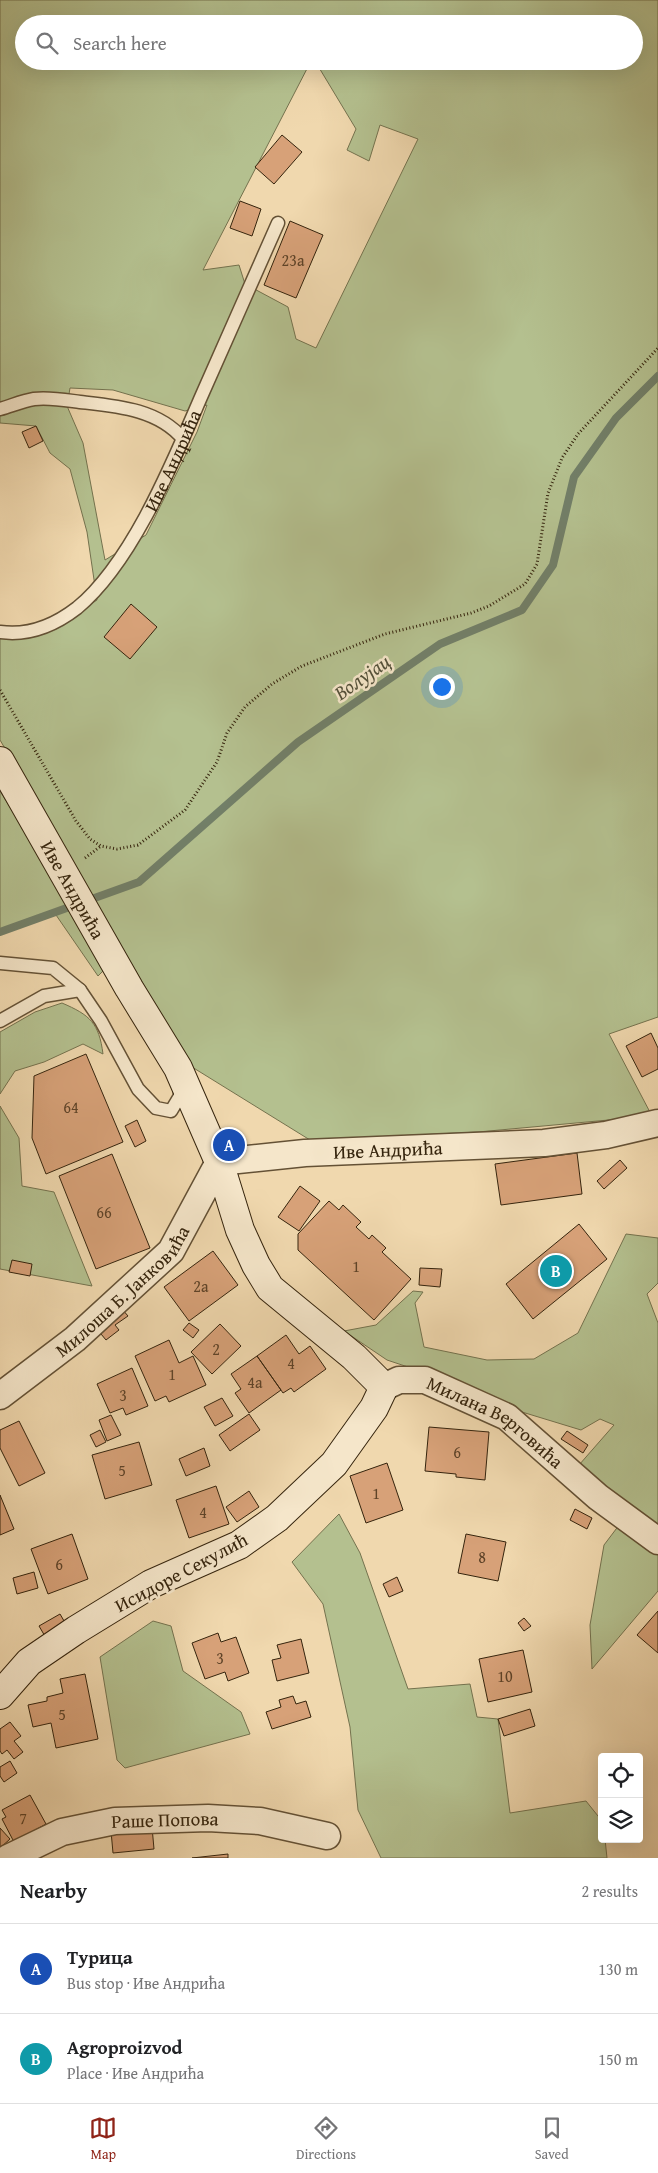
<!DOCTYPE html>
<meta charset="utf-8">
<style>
:root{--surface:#fff;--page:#f6f6f6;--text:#202124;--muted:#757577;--line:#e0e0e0;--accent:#8f2418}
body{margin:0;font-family:"Gentium Book Plus",serif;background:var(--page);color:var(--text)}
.controls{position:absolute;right:15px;bottom:15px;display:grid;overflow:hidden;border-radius:5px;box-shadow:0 5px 20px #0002}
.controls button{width:45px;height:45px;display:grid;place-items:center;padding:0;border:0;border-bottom:1px solid var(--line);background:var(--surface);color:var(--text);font:25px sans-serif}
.you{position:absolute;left:441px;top:686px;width:18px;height:18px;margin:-12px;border:4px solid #fff;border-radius:50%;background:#1a73e8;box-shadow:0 0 0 8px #1a73e833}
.badge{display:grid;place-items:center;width:32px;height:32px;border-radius:50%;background:var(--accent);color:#fff;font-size:16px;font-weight:700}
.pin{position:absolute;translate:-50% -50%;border:2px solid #fff;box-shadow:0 1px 5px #0006}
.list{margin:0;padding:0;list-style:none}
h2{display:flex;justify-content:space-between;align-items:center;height:65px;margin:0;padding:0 20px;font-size:21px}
h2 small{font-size:16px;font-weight:400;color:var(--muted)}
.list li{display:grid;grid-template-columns:32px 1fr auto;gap:15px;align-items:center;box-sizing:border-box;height:90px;padding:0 20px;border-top:1px solid var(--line)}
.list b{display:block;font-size:19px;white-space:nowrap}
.list p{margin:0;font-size:16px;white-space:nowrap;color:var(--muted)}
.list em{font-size:16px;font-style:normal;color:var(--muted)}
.icon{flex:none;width:28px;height:28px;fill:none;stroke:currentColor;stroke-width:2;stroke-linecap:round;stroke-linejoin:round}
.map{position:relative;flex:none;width:658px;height:1858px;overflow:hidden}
.search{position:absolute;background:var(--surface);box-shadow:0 5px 20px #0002;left:15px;right:15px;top:15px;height:55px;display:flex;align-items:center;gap:12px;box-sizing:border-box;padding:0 18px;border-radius:28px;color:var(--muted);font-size:19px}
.sheet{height:245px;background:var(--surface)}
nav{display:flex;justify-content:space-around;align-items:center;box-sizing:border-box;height:70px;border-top:1px solid var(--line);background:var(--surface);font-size:14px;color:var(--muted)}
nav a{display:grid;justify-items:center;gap:2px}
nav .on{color:var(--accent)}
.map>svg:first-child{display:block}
.green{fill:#b4c08f;stroke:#74724e;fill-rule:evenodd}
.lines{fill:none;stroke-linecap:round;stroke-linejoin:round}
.stream{stroke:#727f68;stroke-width:8}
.building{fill:#d7a178;stroke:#35240d}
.lane-casing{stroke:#645135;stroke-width:15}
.street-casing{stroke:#645135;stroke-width:29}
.secondary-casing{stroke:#35240d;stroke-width:30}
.path{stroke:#35240d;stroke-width:3;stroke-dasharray:1 2.5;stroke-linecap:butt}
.lane{stroke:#f5e6ca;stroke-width:12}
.street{stroke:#f5e6ca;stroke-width:26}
.secondary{stroke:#f5e6ca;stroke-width:28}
.labels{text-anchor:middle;stroke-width:5;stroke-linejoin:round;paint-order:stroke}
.number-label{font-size:16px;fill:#5e4328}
.street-label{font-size:19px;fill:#35240d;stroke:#f5e6ca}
.water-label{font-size:20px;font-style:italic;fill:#54513a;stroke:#f5e6ca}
</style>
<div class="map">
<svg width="658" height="1858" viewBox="0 0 658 1858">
<rect width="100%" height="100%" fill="#f0d8ae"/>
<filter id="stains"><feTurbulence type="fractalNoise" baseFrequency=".004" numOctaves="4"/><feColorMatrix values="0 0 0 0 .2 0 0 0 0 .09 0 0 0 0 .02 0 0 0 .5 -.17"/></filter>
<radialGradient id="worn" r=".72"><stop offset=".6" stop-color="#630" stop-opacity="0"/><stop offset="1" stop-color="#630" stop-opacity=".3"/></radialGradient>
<path class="green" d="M0 0H658V1017L609 1034 652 1116 478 1132 310 1140 192 1067 0 740V635L46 633 97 600 87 532 70 469 50 453 36 426 0 423ZM24 24H634V61H315L356 129 347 150 369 161 380 125 418 139 316 348 296 339 288 307 245 284 239 265 203 270 311 61H24ZM70 388 113 390 185 411 207 405 197 432 146 535 105 560 83 443 67 406Z
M0 791 108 966 98 976 56 915 0 932Z
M62 1003C90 1015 99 1023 103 1054L83 1044 44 1062 15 1071 0 1094V1032L35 1012Z
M0 1106 19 1138 22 1186 54 1192 92 1286 0 1269Z
M626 1234 658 1238V1283L647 1294 658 1323V1591L592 1669 590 1625 604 1545 632 1508 579 1465 614 1425 600 1419 581 1430 522 1412 438 1377 387 1360 344 1331 376 1325 413 1291 423 1292 415 1303 424 1347 487 1360 534 1359 578 1333Z
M339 1514 360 1553 408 1689 470 1684 477 1717 498 1719 510 1813 586 1801 602 1821V1839H605L607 1858H381L358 1810 350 1727 323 1604 292 1562Z
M153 1621 171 1626 183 1671 241 1712 250 1734 125 1768 117 1760 100 1657Z"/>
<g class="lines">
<path class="stream" d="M0 932 139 882 298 742 440 644 522 610 553 565 574 477 616 418 658 376"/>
</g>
<path class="building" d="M282 135 302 152 274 184 255 167Z
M240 201 261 209 252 236 230 228Z
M290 221 323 235 296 298 264 285Z
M36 426 43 441 29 448 22 432Z
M131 604 157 627 130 659 104 637Z
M651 1033 658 1048V1069L642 1077 626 1046Z
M86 1054 123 1142 46 1174 32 1138 34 1076Z
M137 1120 146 1141 135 1147 125 1126Z
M577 1153 582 1194 501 1205 495 1164Z
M112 1154 150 1248 96 1269 59 1176Z
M620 1160 627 1168 604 1189 597 1181Z
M300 1186 320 1201 299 1231 278 1217Z
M329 1201 339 1210 343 1205 361 1222 356 1227 369 1239 372 1235 386 1248 382 1252 411 1279 374 1320 298 1250V1234Z
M579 1224 607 1259 533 1319 506 1284Z
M213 1251 238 1285 189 1321 164 1287Z
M12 1260 32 1264 30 1276 9 1272Z
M420 1268 442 1269 440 1287 419 1285Z
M122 1309 128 1316 115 1325 119 1330 106 1340 96 1328Z
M189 1323 199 1330 193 1338 183 1330Z
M220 1324 241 1346 212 1374 191 1352Z
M286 1335 299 1354 310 1346 326 1369 294 1392 291 1388 283 1393 257 1356Z
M169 1340 179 1363 193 1356 206 1385 169 1402 166 1396 155 1401 135 1356Z
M257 1356 281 1390 249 1413 235 1393 241 1389 231 1374Z
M132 1368 148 1406 126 1415 123 1408 110 1413 97 1384Z
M222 1398 233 1416 215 1426 204 1407Z
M249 1414 260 1430 230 1451 219 1435Z
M111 1415 121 1435 107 1441 99 1420Z
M19 1421 45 1473 19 1486 0 1448V1430Z
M429 1427 489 1432 485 1480 456 1477V1474L425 1471Z
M100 1430 106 1442 96 1447 90 1435Z
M567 1431 588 1445 583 1453 561 1439Z
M139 1442 152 1485 105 1499 92 1455Z
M204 1448 210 1466 186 1476 179 1459Z
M387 1463 403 1510 366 1523 350 1476Z
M216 1486 229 1524 189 1538 176 1500Z
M249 1491 259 1507 237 1522 226 1507Z
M0 1495 14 1529 0 1535Z
M575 1509 592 1518 587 1529 570 1520Z
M72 1534 88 1579 48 1594 31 1549Z
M466 1534 506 1542 498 1581 458 1573Z
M34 1572 38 1588 17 1594 13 1578Z
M397 1577 403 1591 389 1597 383 1584Z
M658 1611V1653L637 1635Z
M60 1614 67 1626 46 1638 39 1626Z
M524 1618 531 1626 524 1631 518 1623Z
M218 1633 221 1642 236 1637 249 1673 228 1681 225 1672 205 1679 192 1643Z
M301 1639 309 1673 277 1681 272 1660 281 1658 277 1645Z
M523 1650 532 1692 488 1702 479 1659Z
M85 1674 98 1739 56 1748 51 1723 33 1727 28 1705 47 1701V1697L63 1693 60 1679Z
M293 1696 296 1704 306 1701 311 1717 272 1729 266 1712 281 1707 279 1700Z
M530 1709 535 1726 504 1736 498 1719Z
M10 1722 21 1736 14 1741 23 1752 14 1759 7 1750 2 1754 0 1751V1729Z
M10 1761 17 1773 4 1782 0 1776V1767Z
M30 1795 46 1824 14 1842 2 1819 6 1817 2 1810Z
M152 1827 154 1849 113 1853 111 1831Z
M0 1828 10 1839 0 1848Z
M228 1854V1858H192Z"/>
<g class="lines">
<g class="lane-casing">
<g id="lane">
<path d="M0 409C11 406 22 401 34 399 49 397 65 400 80 402 116 406 158 409 183 439"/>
<path id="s1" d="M0 632C28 636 55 625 77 608 132 563 173 462 201 397 227 339 252 281 278 223"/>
<path d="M0 963 53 968 80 990 101 1021 138 1089 156 1108 171 1111 180 1096V1085"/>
<path d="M0 1021 44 996 80 990"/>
</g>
</g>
<g class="street-casing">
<g id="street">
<path id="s2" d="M384 1387 399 1380H425L507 1417 598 1497 658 1541"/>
<path id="s3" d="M0 1396 75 1339 171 1251 219 1162 305 1153 544 1143 606 1135 658 1123"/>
<path id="s4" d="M8 1858 62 1832 115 1821 208 1818 260 1821 327 1836"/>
</g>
</g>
<g class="secondary-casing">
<g id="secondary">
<path id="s5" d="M0 761 129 988 178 1068 219 1162 240 1230 256 1265 270 1288 354 1357 384 1387 374 1408 334 1464 277 1518 239 1545 151 1584 76 1630 29 1662 0 1695"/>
</g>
</g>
<path class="path" d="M0 690 76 821 90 839 101 846 117 849 138 845 185 810 217 762 227 733 245 707 272 684 302 666 385 634 471 613 489 606 525 584 537 564 548 493 562 458 578 434 658 348
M85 858 101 846"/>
<use href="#lane" class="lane"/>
<use href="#street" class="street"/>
<use href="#secondary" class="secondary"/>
</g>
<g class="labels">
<g class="number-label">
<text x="293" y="266">23a</text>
<text x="71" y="1113">64</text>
<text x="104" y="1218">66</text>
<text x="356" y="1272">1</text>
<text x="201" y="1292">2a</text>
<text x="216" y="1355">2</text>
<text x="291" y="1369">4</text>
<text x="172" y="1380">1</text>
<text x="255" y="1388">4a</text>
<text x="123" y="1401">3</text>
<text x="457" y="1458">6</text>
<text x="122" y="1476">5</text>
<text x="376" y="1499">1</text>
<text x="203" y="1518">4</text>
<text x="482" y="1563">8</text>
<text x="59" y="1570">6</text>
<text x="220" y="1664">3</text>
<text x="505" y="1682">10</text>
<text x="62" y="1720">5</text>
<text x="23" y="1824">7</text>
</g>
<g class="street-label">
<text dy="7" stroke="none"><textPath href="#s1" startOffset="260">Иве Андрића</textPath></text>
<text dy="7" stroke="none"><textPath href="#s5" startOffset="148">Иве Андрића</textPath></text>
<text dy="7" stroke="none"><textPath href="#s3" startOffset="495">Иве Андрића</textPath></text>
<text dy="7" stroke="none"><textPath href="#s3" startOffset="162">Милоша Б. Јанковића</textPath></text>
<text dy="7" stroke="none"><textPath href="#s2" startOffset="125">Милана Верговића</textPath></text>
<text transform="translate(181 1572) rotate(-28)" y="7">Исидоре Секулић</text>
<text dy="7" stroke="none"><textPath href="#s4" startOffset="164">Раше Попова</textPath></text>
</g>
<g class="water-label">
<text transform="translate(362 677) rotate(-35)" y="7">Волујац</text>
</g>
</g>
<rect width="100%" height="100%" filter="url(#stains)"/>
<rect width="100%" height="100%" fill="url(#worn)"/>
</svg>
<div class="controls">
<button><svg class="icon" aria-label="locate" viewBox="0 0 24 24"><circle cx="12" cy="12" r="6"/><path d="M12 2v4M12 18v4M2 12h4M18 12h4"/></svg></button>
<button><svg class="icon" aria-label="layers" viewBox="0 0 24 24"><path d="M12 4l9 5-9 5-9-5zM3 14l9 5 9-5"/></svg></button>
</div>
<div class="you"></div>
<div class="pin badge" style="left:229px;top:1145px;background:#1a4fb4">A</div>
<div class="pin badge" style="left:556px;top:1271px;background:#0f9aa8">B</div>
<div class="search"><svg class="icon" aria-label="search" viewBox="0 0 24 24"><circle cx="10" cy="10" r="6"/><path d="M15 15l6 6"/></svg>Search here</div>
</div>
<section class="sheet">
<h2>Nearby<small>2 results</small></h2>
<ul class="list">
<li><span class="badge" style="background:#1a4fb4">A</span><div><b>Турица</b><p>Bus stop · Иве Андрића</p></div><em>130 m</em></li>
<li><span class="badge" style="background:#0f9aa8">B</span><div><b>Agroproizvod</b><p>Place · Иве Андрића</p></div><em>150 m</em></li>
</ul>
</section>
<nav>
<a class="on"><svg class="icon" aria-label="map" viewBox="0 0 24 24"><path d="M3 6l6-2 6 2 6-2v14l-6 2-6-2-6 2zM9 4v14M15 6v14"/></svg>Map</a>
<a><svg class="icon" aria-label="directions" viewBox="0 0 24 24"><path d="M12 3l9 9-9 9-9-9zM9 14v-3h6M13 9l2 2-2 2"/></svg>Directions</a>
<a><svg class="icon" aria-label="saved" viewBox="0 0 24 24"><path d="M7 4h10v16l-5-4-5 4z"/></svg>Saved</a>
</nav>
